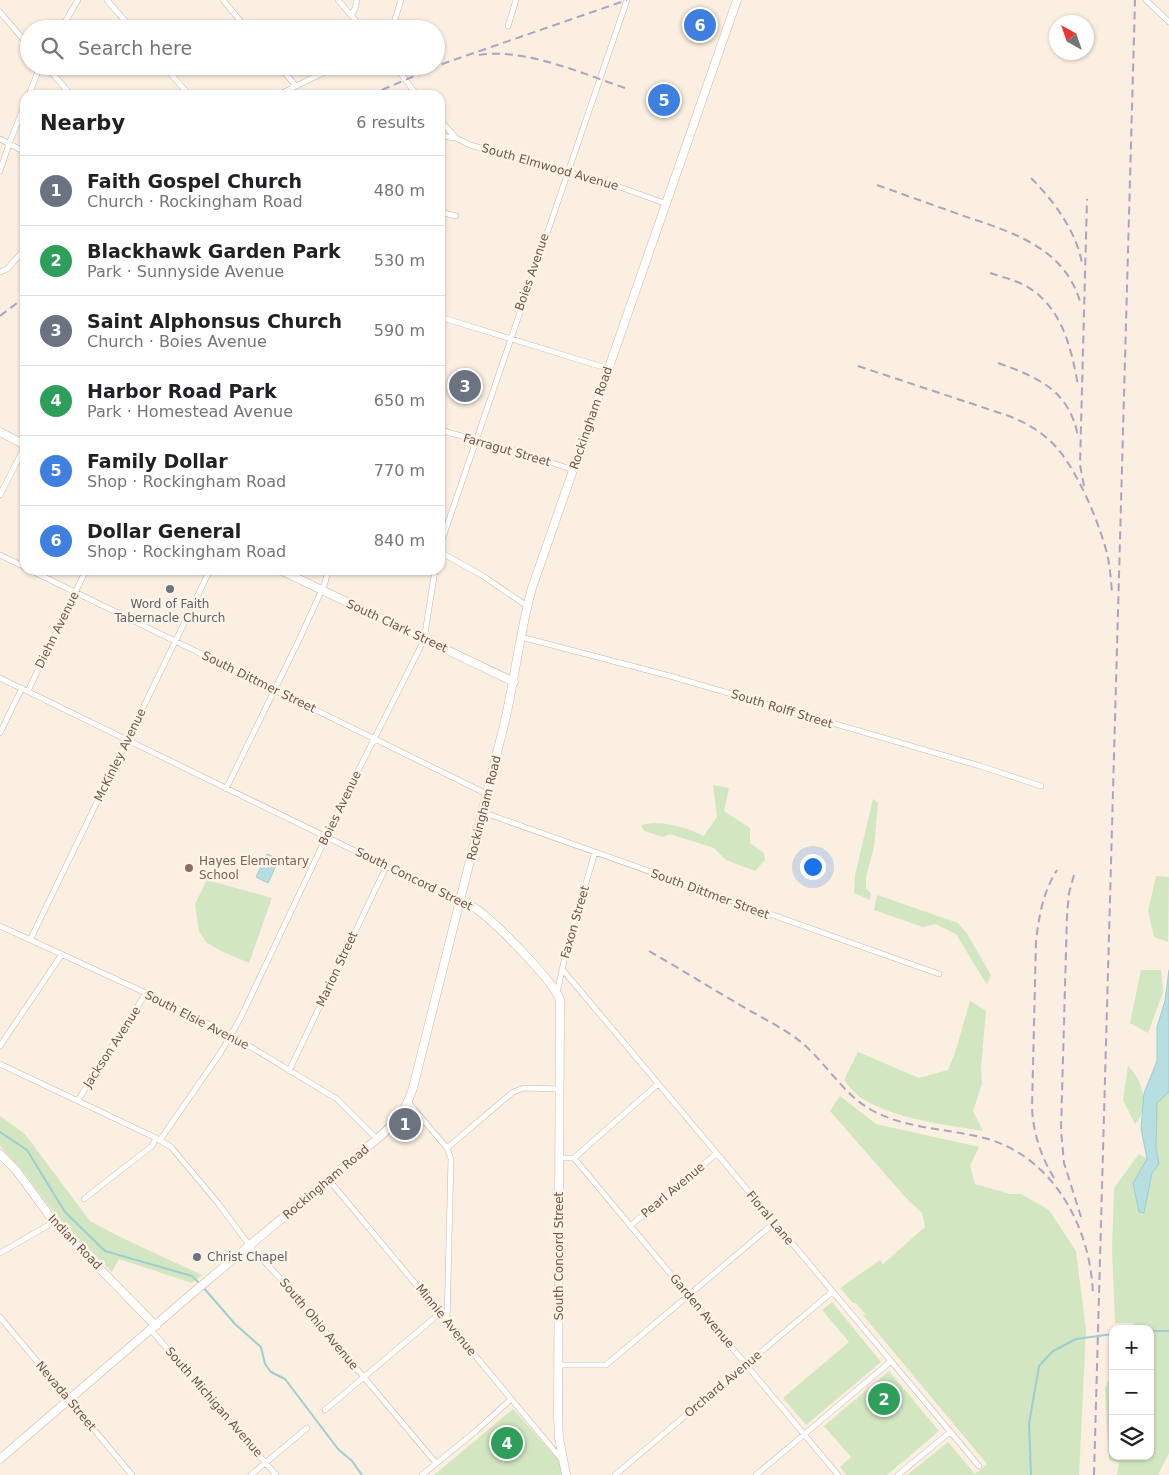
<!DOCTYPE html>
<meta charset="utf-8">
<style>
:root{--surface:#fff;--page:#f6f6f6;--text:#202124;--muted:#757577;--line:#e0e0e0;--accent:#dc664d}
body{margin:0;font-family:"DejaVu Sans",sans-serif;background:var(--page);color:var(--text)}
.controls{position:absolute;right:15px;bottom:15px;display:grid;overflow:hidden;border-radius:10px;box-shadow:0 1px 4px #0004}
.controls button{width:45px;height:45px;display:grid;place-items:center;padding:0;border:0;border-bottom:1px solid var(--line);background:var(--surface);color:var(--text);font:25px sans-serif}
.compass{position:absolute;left:1049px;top:15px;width:45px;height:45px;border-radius:50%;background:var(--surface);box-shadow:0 1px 4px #0004;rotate:320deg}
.you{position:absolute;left:812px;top:866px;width:18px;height:18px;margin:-12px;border:4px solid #fff;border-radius:50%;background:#1a73e8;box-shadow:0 0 0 8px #1a73e833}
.badge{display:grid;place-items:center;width:32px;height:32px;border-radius:50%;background:var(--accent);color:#fff;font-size:16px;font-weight:700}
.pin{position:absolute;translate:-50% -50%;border:2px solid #fff;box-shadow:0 1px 5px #0006}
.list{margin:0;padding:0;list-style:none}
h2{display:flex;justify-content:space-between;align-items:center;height:65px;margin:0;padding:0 20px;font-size:21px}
h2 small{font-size:16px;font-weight:400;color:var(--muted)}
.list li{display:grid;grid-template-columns:32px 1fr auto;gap:15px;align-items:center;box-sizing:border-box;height:70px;padding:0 20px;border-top:1px solid var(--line)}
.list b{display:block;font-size:19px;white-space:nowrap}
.list p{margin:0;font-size:16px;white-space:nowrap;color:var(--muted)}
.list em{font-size:16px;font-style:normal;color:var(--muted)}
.icon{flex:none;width:28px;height:28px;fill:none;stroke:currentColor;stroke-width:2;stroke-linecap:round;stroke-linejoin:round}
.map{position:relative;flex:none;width:1169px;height:1475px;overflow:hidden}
.search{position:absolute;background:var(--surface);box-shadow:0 1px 4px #0004;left:20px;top:20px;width:425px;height:55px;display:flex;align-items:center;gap:12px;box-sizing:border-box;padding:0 18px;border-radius:28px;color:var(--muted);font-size:19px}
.panel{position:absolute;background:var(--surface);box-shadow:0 1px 4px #0004;left:20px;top:90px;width:425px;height:485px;border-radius:15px}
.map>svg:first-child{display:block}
.green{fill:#d2e6c1}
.water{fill:#b7dee1;stroke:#9ecdd2}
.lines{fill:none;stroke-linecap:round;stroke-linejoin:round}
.stream{stroke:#9ecdd2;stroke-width:2}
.street-casing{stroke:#c9b6a9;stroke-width:6}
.secondary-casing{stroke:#cfb8a9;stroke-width:9}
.street{stroke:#fff;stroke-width:5}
.secondary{stroke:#fff;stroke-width:8}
.rail{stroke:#b1a1c1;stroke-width:2;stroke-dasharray:8 5;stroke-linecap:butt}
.worship-dot{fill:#6b7280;stroke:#fdf3e6;stroke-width:2}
.education-dot{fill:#8d6e63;stroke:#fdf3e6;stroke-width:2}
.labels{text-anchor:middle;stroke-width:5;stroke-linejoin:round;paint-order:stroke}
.street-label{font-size:12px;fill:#6f554a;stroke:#fdf3e6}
.worship-label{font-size:12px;fill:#5b616d;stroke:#fdf3e6}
.education-label{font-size:12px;fill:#785e54;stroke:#fdf3e6;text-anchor:start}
</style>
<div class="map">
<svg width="1169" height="1475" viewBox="0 0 1169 1475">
<rect width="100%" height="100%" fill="#faefe1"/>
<path class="green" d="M713 785 729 788 724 811 750 828V843L764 853 765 860 755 871 726 860 714 848 670 834 663 837 644 831 641 825C662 820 685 827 704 836L717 817Z
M873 799 878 803 874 847 866 877V888L871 894 870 900 854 893 855 875Z
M1156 876 1169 877 1168 942 1154 937 1148 911Z
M207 880 272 898 249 963 219 950 206 942 199 931 195 904Z
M877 895 958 923 966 932 991 975 987 985 956 934 935 924 923 927 874 910Z
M1141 970H1161L1163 992 1148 1033 1130 1023Z
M1169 984V1453L1158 1475H1117L1119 1463 1109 1460 1105 1388 1113 1372V1456H1150V1329H1133V1323H1115L1112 1249 1114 1188 1139 1154 1147 1159 1133 1183 1139 1212 1145 1213Z
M970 1001 986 1011 981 1068 982 1084 973 1111 983 1131C943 1124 898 1120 863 1099 856 1095 849 1086 844 1080L858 1052 919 1078 948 1070 955 1053Z
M1128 1066C1143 1080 1151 1108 1135 1124L1123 1100Z
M840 1096 876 1124 979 1147 970 1166 975 1184 1010 1194H1021L1049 1210 1076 1251 1086 1330 1079 1475H907L948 1442 975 1474 987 1464 862 1314 866 1315 856 1303H853L840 1288 880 1260 883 1264 925 1227 922 1213 906 1198 830 1111Z
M0 1116 25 1134 90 1221 120 1237 202 1275 192 1283 119 1259 112 1272 58 1218 23 1171 0 1146Z
M832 1302 881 1362 806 1425 783 1398 849 1342 822 1310Z
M889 1371 939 1431 887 1475H846L840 1467 851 1457 824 1426Z
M513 1409 560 1462 562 1475H434Z"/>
<path class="water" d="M267 854 279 859 268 883 256 877Z
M1169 970V1092L1157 1103 1156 1148 1159 1164 1152 1173 1144 1213 1139 1212 1133 1183 1147 1159 1141 1128 1144 1093 1157 1061V1027L1165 1001Z"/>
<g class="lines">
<path class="stream" d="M0 1132 27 1150 65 1212 105 1251 192 1276 200 1284
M203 1287 235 1324 261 1347 265 1364 271 1372 285 1379 338 1449 352 1461 362 1475
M1150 1331H1169
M1031 1475 1029 1424 1039 1366 1053 1351 1076 1339 1113 1334"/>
<g class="street-casing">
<path id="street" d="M107 0 132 29
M223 0 247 29
M338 0 363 29
M1146 0 1169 22
M0 12 29 46
M351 15 355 9 357 0
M508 26 516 0
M61 29 78 0
M392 29 401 0
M46 66 71 95
M164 66 189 95
M279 66 296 86
M395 66 417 95
M29 95 40 66
M278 95 337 66
M440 120 456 138 470 145 614 185 667 204
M440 136 456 138
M0 139 25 152
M0 171 9 144 25 104
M440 212 456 216
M0 272 7 269 25 249
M440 317 609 369
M440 430 527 454 573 470
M0 495 25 446
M440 546 627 0
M440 552 483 576 527 606
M0 555 25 567
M30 570 487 794
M521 637 670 676 980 766 1041 786
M0 678 460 902
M28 691 86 570
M0 733 22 688
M226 789 299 640 325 583 328 570
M482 812 939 974
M0 926 146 993 231 1035 337 1099 377 1139
M30 940 210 570
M562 969 979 1466
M557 993 566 952 595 852
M0 1046 62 954
M0 1064 156 1138 171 1147 218 1203 250 1246 289 1288 436 1463
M289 1071 386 867
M78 1100 146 993
M408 1102 447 1148 451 1159 447 1322
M160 1140 221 1052 240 1019 350 787 424 640 435 570
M447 1148 513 1092 524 1088 560 1089
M559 1158H574L838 1475
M574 1158 658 1084
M329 1180 562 1460
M84 1199 152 1146 156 1138
M630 1226 716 1154
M0 1253 54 1222
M0 1317 132 1475
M151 1330 276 1475
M559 1365H606L774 1223
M325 1410 440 1313
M251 1475 307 1428
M422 1475 476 1431 511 1399
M615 1475 832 1292
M756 1475 890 1362
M898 1475 950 1432"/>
</g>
<g class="secondary-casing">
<path id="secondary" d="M0 432 25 445
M280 570 514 682
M460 902C465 904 470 905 475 908 493 920 553 980 560 1000L558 1416 559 1438 566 1475
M0 1154 16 1170 54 1222 156 1326
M0 1459 195 1291 377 1139C398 1121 404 1114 413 1088L505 721C515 677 520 631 532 588L737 0"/>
</g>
<use href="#street" class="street"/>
<use href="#secondary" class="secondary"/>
<path class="rail" d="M479 55C525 48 581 73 625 88
M370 95 445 63 627 0
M1031 178C1054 201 1076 231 1082 263
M877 185C905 195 933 205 961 215 1011 232 1066 247 1081 305
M990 273C1002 277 1015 280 1026 286 1062 307 1071 347 1078 385
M0 316 25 297
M998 363C1038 377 1070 391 1078 437
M858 366 1009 416C1027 423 1044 433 1057 448 1078 472 1101 526 1108 558 1110 569 1111 580 1112 592
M1084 486 1080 465 1087 199
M1074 875 1069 893 1067 915 1061 1130 1064 1163 1081 1217
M649 951C682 970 714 990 747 1009 764 1019 785 1029 801 1042 825 1062 842 1092 868 1108 905 1130 949 1128 988 1139 1055 1159 1091 1229 1093 1295
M1054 1178C1041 1157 1033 1132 1032 1108L1036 941C1039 916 1043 892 1057 870
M1094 1475 1135 0"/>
</g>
<g class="worship-dot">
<circle cx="170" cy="589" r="5"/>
<circle cx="197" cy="1257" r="5"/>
</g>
<circle class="education-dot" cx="189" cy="868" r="5"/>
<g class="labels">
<g class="street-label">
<text transform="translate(550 167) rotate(16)" y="4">South Elmwood Avenue</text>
<text transform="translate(532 272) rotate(-71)" y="4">Boies Avenue</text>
<text transform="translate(591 418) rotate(-71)" y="4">Rockingham Road</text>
<text transform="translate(507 450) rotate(16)" y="4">Farragut Street</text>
<text transform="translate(397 626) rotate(25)" y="4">South Clark Street</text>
<text transform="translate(57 630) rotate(-64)" y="4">Diehn Avenue</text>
<text transform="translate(259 682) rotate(26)" y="4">South Dittmer Street</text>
<text transform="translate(782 709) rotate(17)" y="4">South Rolff Street</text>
<text transform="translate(120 755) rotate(-64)" y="4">McKinley Avenue</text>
<text transform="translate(340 808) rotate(-64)" y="4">Boies Avenue</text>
<text transform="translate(484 808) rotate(-76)" y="4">Rockingham Road</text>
<text transform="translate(414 879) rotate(26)" y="4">South Concord Street</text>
<text transform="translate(710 894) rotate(20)" y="4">South Dittmer Street</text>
<text transform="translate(575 922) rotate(-74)" y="4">Faxon Street</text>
<text transform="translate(337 969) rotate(-65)" y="4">Marion Street</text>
<text transform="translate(197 1020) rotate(27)" y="4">South Elsie Avenue</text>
<text transform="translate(112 1047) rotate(-57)" y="4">Jackson Avenue</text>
<text transform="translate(326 1182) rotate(-40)" y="4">Rockingham Road</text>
<text transform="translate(673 1190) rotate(-40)" y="4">Pearl Avenue</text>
<text transform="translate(770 1218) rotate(50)" y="4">Floral Lane</text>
<text transform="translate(75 1242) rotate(46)" y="4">Indian Road</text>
<text transform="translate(559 1256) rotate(-90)" y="4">South Concord Street</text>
<text transform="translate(702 1311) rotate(50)" y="4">Garden Avenue</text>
<text transform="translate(446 1320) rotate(51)" y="4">Minnie Avenue</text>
<text transform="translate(319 1324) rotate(50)" y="4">South Ohio Avenue</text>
<text transform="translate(723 1384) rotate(-40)" y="4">Orchard Avenue</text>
<text transform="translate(66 1396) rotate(50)" y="4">Nevada Street</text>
<text transform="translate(214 1402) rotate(49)" y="4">South Michigan Avenue</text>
</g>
<g class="worship-label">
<text x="170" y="608">Word of Faith<tspan x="170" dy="14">Tabernacle Church</tspan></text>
<text x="207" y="1261" text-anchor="start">Christ Chapel</text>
</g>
<g class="education-label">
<text x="199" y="865">Hayes Elementary<tspan x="199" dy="14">School</tspan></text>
</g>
</g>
</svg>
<div class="controls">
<button>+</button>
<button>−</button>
<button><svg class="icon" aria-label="layers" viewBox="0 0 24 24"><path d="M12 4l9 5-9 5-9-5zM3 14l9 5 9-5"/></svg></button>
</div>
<svg class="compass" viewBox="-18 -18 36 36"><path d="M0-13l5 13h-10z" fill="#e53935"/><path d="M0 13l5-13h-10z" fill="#757577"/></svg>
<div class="you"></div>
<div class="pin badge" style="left:405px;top:1124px;background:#6b7280">1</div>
<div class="pin badge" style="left:884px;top:1399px;background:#2e9e5b">2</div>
<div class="pin badge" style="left:465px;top:386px;background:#6b7280">3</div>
<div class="pin badge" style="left:507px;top:1443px;background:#2e9e5b">4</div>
<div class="pin badge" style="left:664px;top:100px;background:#3f7fe0">5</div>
<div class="pin badge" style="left:700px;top:25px;background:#3f7fe0">6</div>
<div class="search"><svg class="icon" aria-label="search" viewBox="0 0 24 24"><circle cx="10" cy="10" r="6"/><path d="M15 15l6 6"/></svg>Search here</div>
<section class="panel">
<h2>Nearby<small>6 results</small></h2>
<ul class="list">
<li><span class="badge" style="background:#6b7280">1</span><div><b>Faith Gospel Church</b><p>Church · Rockingham Road</p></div><em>480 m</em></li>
<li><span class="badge" style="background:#2e9e5b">2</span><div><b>Blackhawk Garden Park</b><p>Park · Sunnyside Avenue</p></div><em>530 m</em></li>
<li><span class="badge" style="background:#6b7280">3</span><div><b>Saint Alphonsus Church</b><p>Church · Boies Avenue</p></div><em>590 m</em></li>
<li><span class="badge" style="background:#2e9e5b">4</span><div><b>Harbor Road Park</b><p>Park · Homestead Avenue</p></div><em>650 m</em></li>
<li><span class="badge" style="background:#3f7fe0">5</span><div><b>Family Dollar</b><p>Shop · Rockingham Road</p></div><em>770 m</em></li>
<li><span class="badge" style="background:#3f7fe0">6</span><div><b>Dollar General</b><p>Shop · Rockingham Road</p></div><em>840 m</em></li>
</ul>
</section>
</div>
